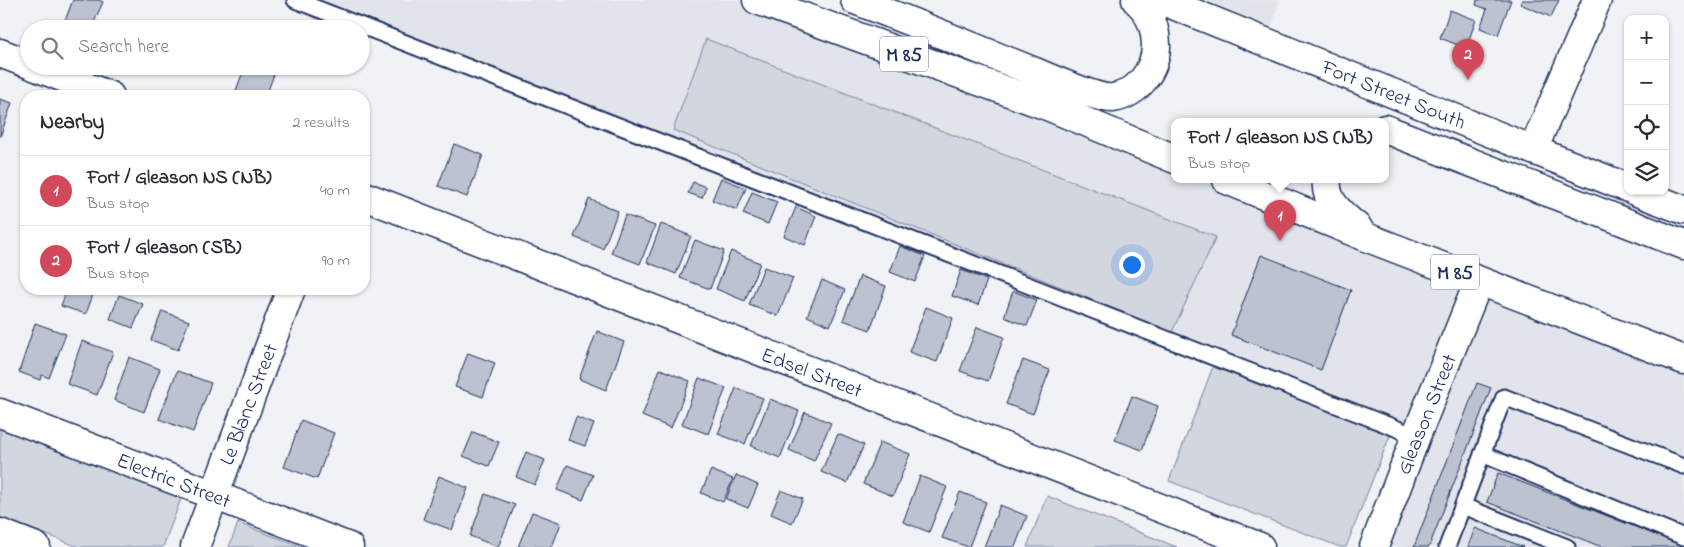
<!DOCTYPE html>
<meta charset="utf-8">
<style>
:root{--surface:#fff;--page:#f2f2f3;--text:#2b2b33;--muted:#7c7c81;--line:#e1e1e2;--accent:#d1495b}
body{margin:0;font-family:"Indie Flower",sans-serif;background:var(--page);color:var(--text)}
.controls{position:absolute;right:15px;top:15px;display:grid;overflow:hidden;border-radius:10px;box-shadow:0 1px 4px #0004}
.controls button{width:45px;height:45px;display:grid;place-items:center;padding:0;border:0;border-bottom:1px solid var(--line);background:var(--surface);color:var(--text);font:25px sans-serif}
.you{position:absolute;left:1131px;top:264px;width:18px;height:18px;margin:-12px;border:4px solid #fff;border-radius:50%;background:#1a73e8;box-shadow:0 0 0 8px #1a73e833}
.badge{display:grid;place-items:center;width:32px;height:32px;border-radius:50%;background:var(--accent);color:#fff;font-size:16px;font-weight:700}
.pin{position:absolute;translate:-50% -41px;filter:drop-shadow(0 1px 2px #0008)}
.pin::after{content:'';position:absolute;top:26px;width:18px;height:15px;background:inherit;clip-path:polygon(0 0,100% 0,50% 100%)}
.popup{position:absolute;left:1171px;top:118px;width:218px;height:65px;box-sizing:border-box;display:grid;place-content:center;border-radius:10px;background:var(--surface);filter:drop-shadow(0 1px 4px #0005);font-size:16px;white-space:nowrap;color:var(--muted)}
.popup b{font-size:19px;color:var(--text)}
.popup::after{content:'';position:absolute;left:50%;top:100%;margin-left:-10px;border:10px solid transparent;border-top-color:var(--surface)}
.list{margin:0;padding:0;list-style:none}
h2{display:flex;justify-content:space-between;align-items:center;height:65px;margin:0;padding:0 20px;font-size:21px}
h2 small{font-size:16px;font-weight:400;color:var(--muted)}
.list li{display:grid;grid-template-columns:32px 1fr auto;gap:15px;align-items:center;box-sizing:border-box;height:70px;padding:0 20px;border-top:1px solid var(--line)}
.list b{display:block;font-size:19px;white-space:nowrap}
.list p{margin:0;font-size:16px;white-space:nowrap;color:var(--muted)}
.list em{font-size:16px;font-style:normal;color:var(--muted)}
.icon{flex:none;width:28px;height:28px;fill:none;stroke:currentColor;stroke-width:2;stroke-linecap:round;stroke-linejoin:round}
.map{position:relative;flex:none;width:1684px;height:547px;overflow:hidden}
.search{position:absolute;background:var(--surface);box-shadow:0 1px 4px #0004;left:20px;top:20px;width:350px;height:55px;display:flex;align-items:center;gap:12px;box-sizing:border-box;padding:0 18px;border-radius:28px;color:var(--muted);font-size:19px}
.panel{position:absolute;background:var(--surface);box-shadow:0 1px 4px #0004;left:20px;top:90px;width:350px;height:205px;border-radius:20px}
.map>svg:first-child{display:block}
.built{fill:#e1e4ea}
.green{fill:#d2d6df;stroke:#76829e}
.building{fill:#bcc2d0;stroke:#1b2f5e}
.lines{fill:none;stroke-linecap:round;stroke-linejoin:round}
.service-casing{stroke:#1b2f5e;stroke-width:19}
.minor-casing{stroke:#1b2f5e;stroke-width:31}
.primary-casing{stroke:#1b2f5e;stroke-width:31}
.service{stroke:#fff;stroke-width:15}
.minor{stroke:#fff;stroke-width:28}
.primary{stroke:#fff;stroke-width:28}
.labels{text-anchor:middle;stroke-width:4;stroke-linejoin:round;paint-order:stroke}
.shield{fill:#fff;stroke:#5f6d8e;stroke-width:1}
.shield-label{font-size:20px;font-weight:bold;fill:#1b2f5e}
.street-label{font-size:21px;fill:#1b2f5e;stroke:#fff}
</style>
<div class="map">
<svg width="1684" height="547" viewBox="0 0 1684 547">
<rect width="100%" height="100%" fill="#f1f2f5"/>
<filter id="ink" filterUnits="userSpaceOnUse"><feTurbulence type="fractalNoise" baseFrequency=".02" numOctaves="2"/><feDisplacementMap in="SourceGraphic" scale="10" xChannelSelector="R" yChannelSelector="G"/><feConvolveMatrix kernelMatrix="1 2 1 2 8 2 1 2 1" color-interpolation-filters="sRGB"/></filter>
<g filter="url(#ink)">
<path class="built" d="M295 0H757L1175 159V180H1227L1684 361V547H1374L1416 436Z
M1161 0H1280L1267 42Z"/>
<path class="green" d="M706 39 1216 237 1172 332 673 130Z
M1214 364 1391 433 1346 547H1340L1169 481Z
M0 427 182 496 163 547H79L0 517Z
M1047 496 1177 547H1027Z
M238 523 302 547H229Z"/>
<path class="building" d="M73 0H99L103 2 91 29 62 28Z
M1477 0H1511L1498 35 1480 28 1487 9 1476 5Z
M1522 0H1559L1551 17 1520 4Z
M1450 10 1476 20 1466 48 1440 38Z
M245 66H277L266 96H234Z
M0 99 12 103 0 137Z
M454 144 483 155 467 197 438 186Z
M721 178 746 188 737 210 712 200Z
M693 182 706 187 702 198 688 193Z
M752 192 777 202 768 224 743 214Z
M589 199 618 211 603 249 574 237Z
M796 207 816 216 805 245 784 236Z
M625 215 655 226 640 264 611 253Z
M661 224 691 236 676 274 647 262Z
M695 240 724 251 710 289 680 278Z
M900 246 925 256 915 282 890 272Z
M731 251 760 263 745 301 716 289Z
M1261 255 1351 290 1321 370 1231 335Z
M764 267 793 278 778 316 749 305Z
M961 270 987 280 978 305 952 296Z
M860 276 886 286 870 330 843 320Z
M822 280 845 290 830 326 807 316Z
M67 289H95L86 314 61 306Z
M1013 291 1037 300 1027 326 1004 317Z
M119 295 143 304 133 328 110 319Z
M926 307 953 318 937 362 909 352Z
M162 311 189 321 178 350 151 340Z
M35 323 66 334 49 378 42 375 40 380 19 372Z
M977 327 1004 337 988 381 960 371Z
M597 331 624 342 606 390 579 379Z
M82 341 113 352 97 395 67 384Z
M468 353 495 363 483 397 455 387Z
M129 357 160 369 144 412 114 400Z
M1023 360 1050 370 1033 414 1006 404Z
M660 369 690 381 671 428 642 416Z
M177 371 211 383 193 432 159 419Z
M699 378 726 388 708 434 682 424Z
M1477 383 1491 388 1429 547H1414Z
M736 388 763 398 745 444 718 434Z
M1132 396 1158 406 1142 450 1115 440Z
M770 399 799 411 780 458 751 446Z
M805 412 831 423 814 461 789 450Z
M576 417 594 424 585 446 568 440Z
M301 420 334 433 317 479 284 467Z
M473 432 499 442 489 466 463 456Z
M838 434 864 445 847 483 821 472Z
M880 442 910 454 893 496 863 484Z
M526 452 545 460 535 485 516 477Z
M567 465 593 475 583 500 557 490Z
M711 470 733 479 723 502 701 493Z
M1498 473 1684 546V547H1602L1487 502Z
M736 475 758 485 748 508 726 499Z
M439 476 468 488 452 530 423 519Z
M920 476 947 487 929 532 903 522Z
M781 490 803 499 792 523 771 514Z
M960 492 986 502 969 547 942 538Z
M485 494 515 505 498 547 470 536Z
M1000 505 1027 516 1015 547H984Z
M532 512 561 523 552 547H518Z
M1475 528 1523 547H1468Z"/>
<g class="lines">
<g class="service-casing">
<path id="service" d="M295 0 1416 436
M1482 454 1684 537
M1463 506 1567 547
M1447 547 1504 397 1684 466"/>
</g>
<g class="minor-casing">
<path id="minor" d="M0 53 29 64
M34 66 110 96
M1533 150 1597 0
M364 196 1260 547
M0 413 349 547
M0 533 36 547
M195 547 291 289
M1374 547 1416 436 1479 281"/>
</g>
<g class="primary-casing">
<path id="primary" d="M757 0 1050 107 1175 159
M855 0C915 23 975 48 1035 72 1049 78 1100 100 1113 98 1137 94 1155 71 1156 47 1156 28 1150 12 1136 0
M1161 0 1628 188
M1385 129 1684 245
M1227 180 1371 239 1684 360
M1327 180C1324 201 1343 216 1358 228
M1635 191 1684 210"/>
</g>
<use href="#service" class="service"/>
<use href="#minor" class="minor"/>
<use href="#primary" class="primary"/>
</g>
</g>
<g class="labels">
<g class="shield">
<rect x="880" y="36.5" width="48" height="35" rx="4"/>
<rect x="1431" y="254.5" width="48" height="35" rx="4"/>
</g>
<g class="shield-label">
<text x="904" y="61">M 85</text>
<text x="1455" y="279">M 85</text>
</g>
<g class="street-label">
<text transform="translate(1394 94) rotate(22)" y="7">Fort Street South</text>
<text transform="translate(812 372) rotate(21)" y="7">Edsel Street</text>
<text transform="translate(248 404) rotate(-69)" y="7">Le Blanc Street</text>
<text transform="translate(1426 414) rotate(-68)" y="7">Gleason Street</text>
<text transform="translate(174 480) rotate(21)" y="7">Electric Street</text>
</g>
</g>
</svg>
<div class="controls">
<button>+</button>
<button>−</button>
<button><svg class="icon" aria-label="locate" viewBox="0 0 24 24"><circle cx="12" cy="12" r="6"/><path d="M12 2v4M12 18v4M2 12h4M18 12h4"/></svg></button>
<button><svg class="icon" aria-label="layers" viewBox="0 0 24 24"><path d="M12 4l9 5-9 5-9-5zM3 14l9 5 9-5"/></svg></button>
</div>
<div class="you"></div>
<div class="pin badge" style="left:1280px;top:241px">1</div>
<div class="popup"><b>Fort / Gleason NS (NB)</b>Bus stop</div>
<div class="pin badge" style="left:1468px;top:80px">2</div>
<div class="search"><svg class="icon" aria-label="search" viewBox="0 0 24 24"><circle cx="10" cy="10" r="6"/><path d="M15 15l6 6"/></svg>Search here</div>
<section class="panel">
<h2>Nearby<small>2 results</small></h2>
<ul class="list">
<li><span class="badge">1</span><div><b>Fort / Gleason NS (NB)</b><p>Bus stop</p></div><em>40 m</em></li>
<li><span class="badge">2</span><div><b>Fort / Gleason (SB)</b><p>Bus stop</p></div><em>90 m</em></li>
</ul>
</section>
</div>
